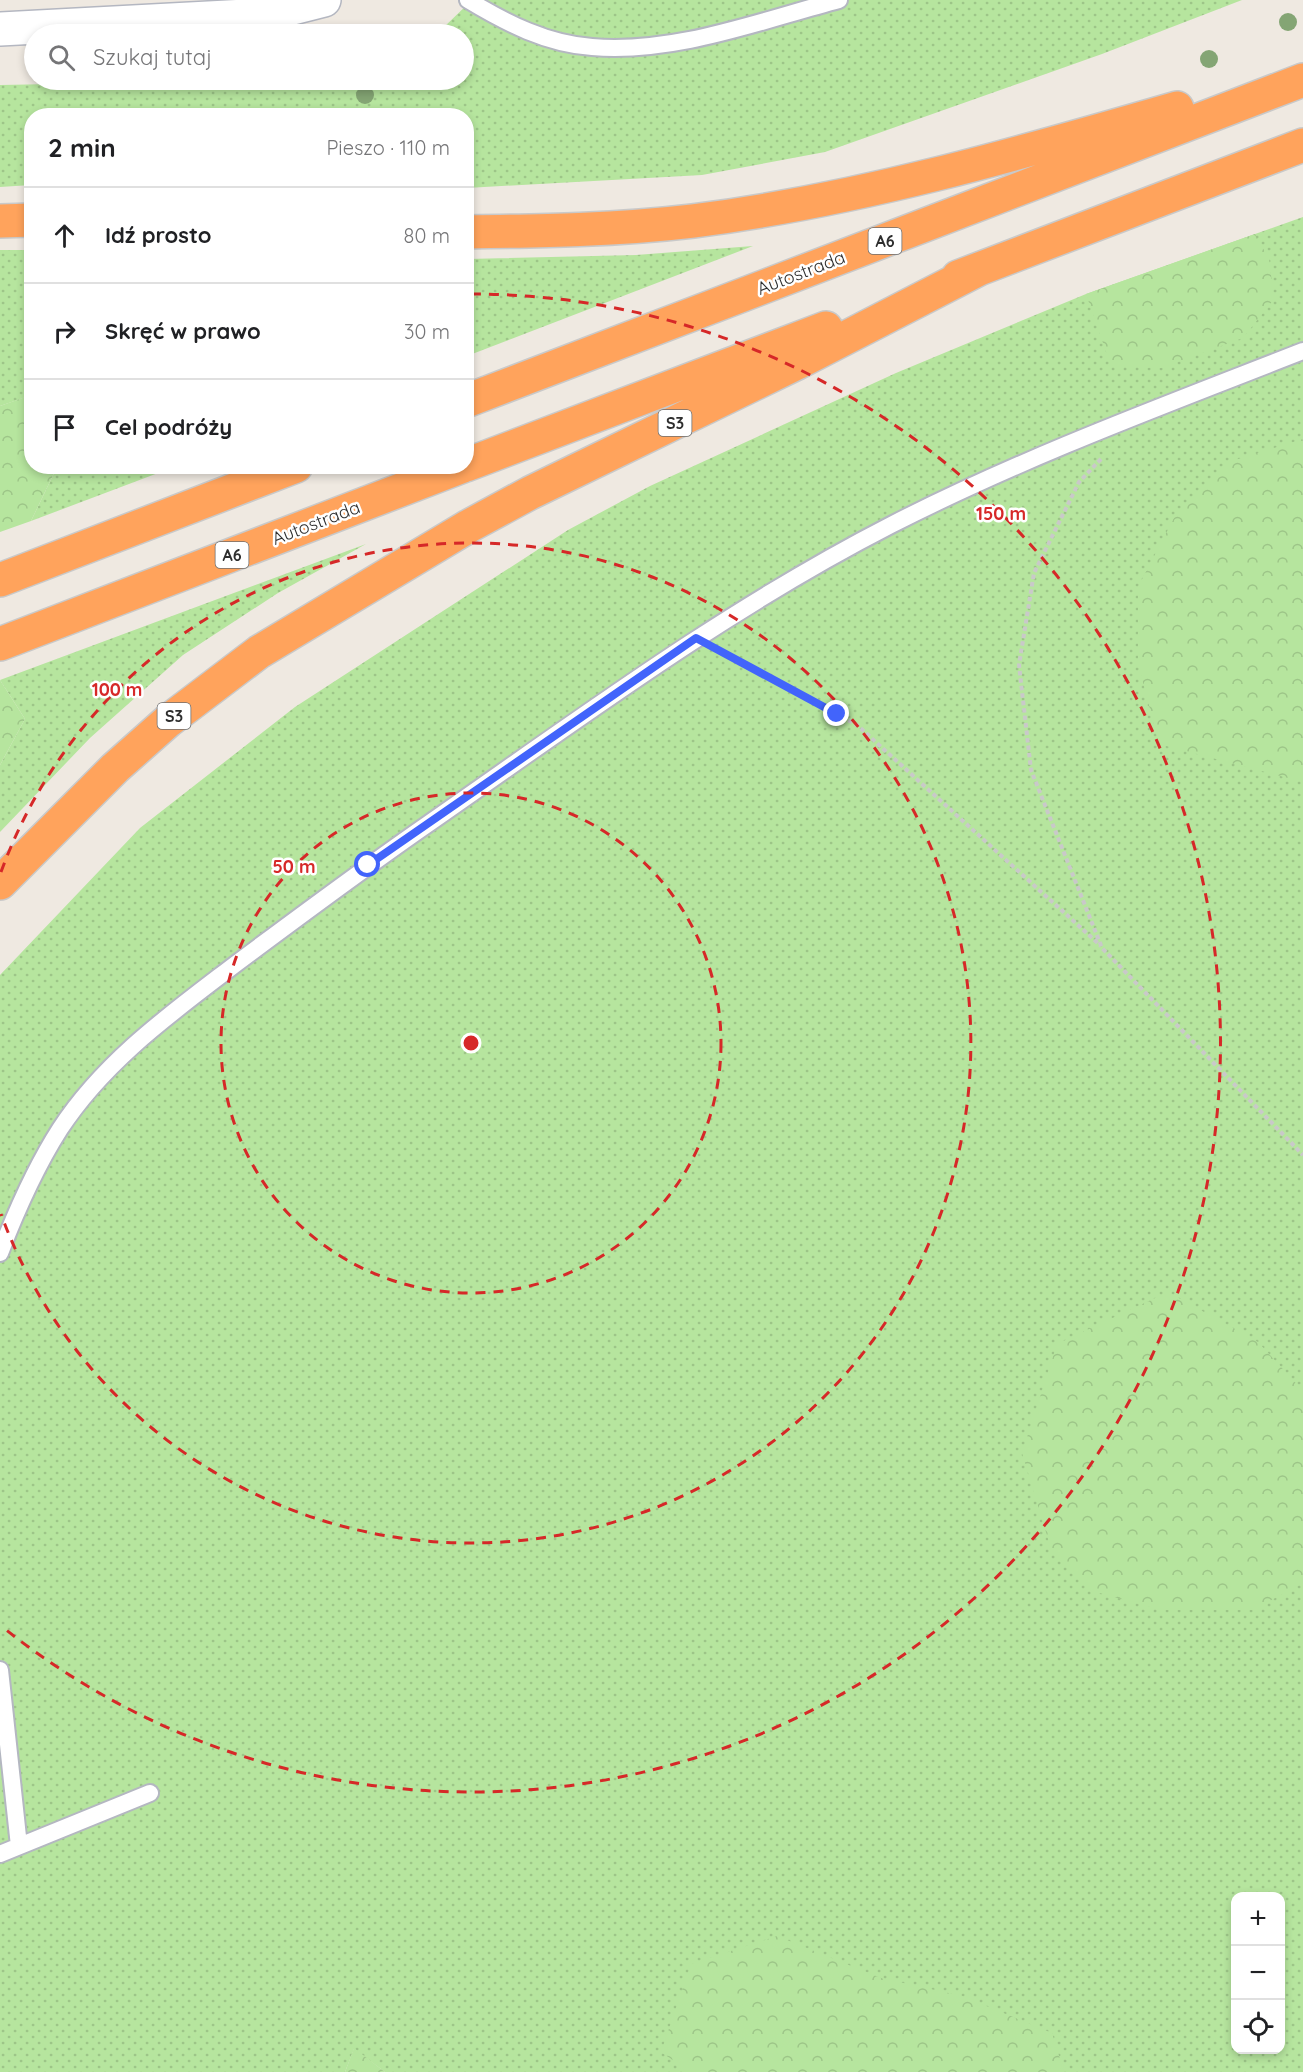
<!DOCTYPE html>
<html lang="pl">
<meta charset="utf-8">
<style>
:root{--surface:#fff;--page:#f2f2f2;--text:#202124;--muted:#757577;--line:#e0e0e0}
body{margin:0;font-family:Quicksand,sans-serif;background:var(--page);color:var(--text)}
.controls{position:absolute;right:18px;bottom:18px;display:grid;overflow:hidden;border-radius:12px;box-shadow:0 3px 9px #0003}
.controls button{width:54px;height:54px;display:grid;place-items:center;padding:0;border:0;border-bottom:2px solid var(--line);background:var(--surface);color:var(--text);font:30px sans-serif}
.stop{position:absolute;width:18px;height:18px;margin:-14px;border:4px solid #4264fb;border-radius:50%;background:#fff}
.stop.end{background:#4264fb;border-color:#fff;box-shadow:0 2px 6px #0008}
.list{margin:0;padding:0;list-style:none}
h2{display:flex;justify-content:space-between;align-items:center;height:78px;margin:0;padding:0 24px;font-size:26px}
h2 small{font-size:20px;font-weight:400;color:var(--muted)}
.list li{display:grid;grid-template-columns:39px 1fr auto;gap:18px;align-items:center;box-sizing:border-box;height:96px;padding:0 24px;border-top:2px solid var(--line)}
.list b{display:block;font-size:22px;white-space:nowrap}
.list em{font-size:20px;font-style:normal;color:var(--muted)}
.icon{flex:none;width:33px;height:33px;fill:none;stroke:currentColor;stroke-width:2;stroke-linecap:round;stroke-linejoin:round}
.map{position:relative;flex:none;width:1303px;height:2072px;overflow:hidden}
.search{position:absolute;background:var(--surface);box-shadow:0 3px 9px #0003;left:24px;top:24px;width:450px;height:66px;display:flex;align-items:center;gap:15px;box-sizing:border-box;padding:0 21px;border-radius:33px;color:var(--muted);font-size:22px}
.panel{position:absolute;background:var(--surface);box-shadow:0 3px 9px #0003;left:24px;top:108px;width:450px;height:366px;border-radius:24px}
.map>svg:first-child{display:block}
.grass{fill:url(#grass-dots);fill-rule:evenodd}
.forest{fill:url(#forest-crowns)}
.lines{fill:none;stroke-linecap:round;stroke-linejoin:round}
.lane-casing{stroke:#b4b7c1;stroke-width:20}
.street-casing{stroke:#b4b7c1;stroke-width:36}
.highway-casing{stroke:#c9c9c9;stroke-width:36}
.path{stroke:#c9c9c9;stroke-width:4;stroke-dasharray:4.5 3;stroke-linecap:butt}
.lane{stroke:#fff;stroke-width:16}
.street{stroke:#fff;stroke-width:33}
.highway{stroke:#ffa35c;stroke-width:33}
.tree{fill:#84a574}
.route{stroke:#4264fb;stroke-width:8}
.ring{fill:none;stroke:#d62828;stroke-width:3;stroke-dasharray:10 8}
.labels{text-anchor:middle;stroke-width:5;stroke-linejoin:round;paint-order:stroke}
.shield{fill:#fff;stroke:#6d6d6d;stroke-width:1.5}
.shield-label{font-size:16px;font-weight:bold;fill:#2e2e2e}
.street-label{font-size:18px;fill:#2e2e2e;stroke:#fff}
.centre{fill:#d62828;stroke:#fff;stroke-width:3}
.ring-label{font-size:18px;text-anchor:middle;font-weight:bold;fill:#d62828;stroke:#fff;stroke-width:5;stroke-linejoin:round;paint-order:stroke}
</style>
<div class="map">
<svg width="1303" height="2072" viewBox="0 0 1303 2072">
<defs>
<pattern id="grass-dots" width="8" height="8" patternUnits="userSpaceOnUse" patternTransform="scale(1.5)"><rect width="8" height="8" fill="#b6e59e"/><path d="M2 2h.1M6 6h.1" fill="none" stroke="#9dc588" stroke-width="1.8" stroke-linecap="round"/></pattern>
<pattern id="forest-crowns" width="20" height="18" patternUnits="userSpaceOnUse" patternTransform="scale(1.5)"><rect width="20" height="18" fill="#b6e59e"/><path d="M2 6a3 3 0 1 1 6 0M12 15a3 3 0 1 1 6 0" fill="none" stroke="#9dc588"/></pattern>
</defs>
<rect width="100%" height="100%" fill="#efe9e1"/>
<path class="grass" d="M472 0H1242L1102 54 825 152 702 175 467 188 466 116H32L31 185 0 187V85L264 80H464V34H432L443 28Z
M1303 217V2072H385L354 2049 345 2072H0V975L140 828 295 707 568 530 650 486 896 373 1086 294ZM1236 1896H1280V2050H1236Z
M753 246 467 356V259L636 255Z
M0 250H31L32 395 0 406Z
M57 467H174L31 521Z
M366 544 278 593 183 655 90 738 0 832V765L25 719 0 680Z"/>
<path class="forest" d="M1255 234 1269 259 1274 299 1243 338 1161 368 1111 366 1086 294Z
M31 395 32 466 57 467 31 521 0 532V406Z
M1303 439V782L1159 744 1138 663V587L1175 516 1235 460Z
M0 680 25 719 0 765Z
M1168 1292 1258 1342 1303 1391V1583L1253 1610H1161L1096 1592 1052 1552 1022 1453 1057 1344Z
M777 1936 881 1978 962 1996 1052 2033 1064 2072H690L661 2052 691 1964Z
M354 2048 385 2072H345Z"/>
<g class="lines">
<g class="lane-casing">
<path id="lane" d="M468 0C506 23 547 44 592 47 675 54 759 21 839 0
M0 1253C17 1209 35 1168 60 1129 105 1060 173 1012 237 963 300 916 363 869 428 824 579 719 727 609 891 525 1024 457 1165 405 1303 351
M0 1670 19 1846
M0 1854 150 1793"/>
</g>
<g class="street-casing">
<path id="street" d="M0 29 265 15 324 0"/>
</g>
<g class="highway-casing">
<path id="highway" d="M0 221 32 220
M466 232C542 231 617 230 693 221 858 200 1018 154 1177 108
M958 277 1303 145
M466 401 1303 80
M466 465 826 328
M0 580 296 466
M0 644 463 466
M0 883 115 768 168 721 259 652 469 526 530 493 797 363 979 269"/>
</g>
<path class="path" d="M1101 459 1079 482 1034 573 1019 665 1031 770 1102 948 1303 1155
M723 652 857 725 1101 946"/>
<use href="#lane" class="lane"/>
<use href="#street" class="street"/>
<use href="#highway" class="highway"/>
</g>
<g class="tree">
<circle cx="1288" cy="22" r="9"/>
<circle cx="1209" cy="59" r="9"/>
<circle cx="365" cy="95" r="9"/>
</g>
<g class="lines">
<path class="route" d="M368 865 696 638 837 714"/>
</g>
<g class="ring">
<circle cx="471" cy="1043" r="250"/>
<path d="M1 872A500 500 0 1 1 1 1214"/>
<path d="M471 294A749 749 0 1 1 5 1629"/>
</g>
<g class="labels">
<g class="shield">
<rect x="868.5" y="228" width="33" height="26" rx="4.5"/>
<rect x="658.5" y="410" width="33" height="26" rx="4.5"/>
<rect x="215.5" y="542" width="33" height="26" rx="4.5"/>
<rect x="157.5" y="703" width="33" height="26" rx="4.5"/>
</g>
<g class="shield-label">
<text x="885" y="247">A6</text>
<text x="675" y="429">S3</text>
<text x="232" y="561">A6</text>
<text x="174" y="722">S3</text>
</g>
<g class="street-label">
<text transform="translate(801 273) rotate(-21)" y="6">Autostrada</text>
<text transform="translate(316 523) rotate(-21)" y="6">Autostrada</text>
</g>
</g>
<circle cx="471" cy="1043" r="9" class="centre"/>
<g class="ring-label">
<text x="1001" y="520">150 m</text>
<text x="117" y="696">100 m</text>
<text x="294" y="873">50 m</text>
</g>
</svg>
<div class="controls">
<button>+</button>
<button>−</button>
<button><svg class="icon" aria-label="locate" viewBox="0 0 24 24"><circle cx="12" cy="12" r="6"/><path d="M12 2v4M12 18v4M2 12h4M18 12h4"/></svg></button>
</div>
<div class="stop" style="left:368px;top:865px"></div>
<div class="stop end" style="left:837px;top:714px"></div>
<div class="search"><svg class="icon" aria-label="search" viewBox="0 0 24 24"><circle cx="10" cy="10" r="6"/><path d="M15 15l6 6"/></svg>Szukaj tutaj</div>
<section class="panel">
<h2>2 min<small>Pieszo · 110 m</small></h2>
<ul class="list">
<li><svg class="icon" aria-label="ahead" viewBox="0 0 24 24"><path d="M12 20V5M6 11l6-6 6 6"/></svg><div><b>Idź prosto</b></div><em>80 m</em></li>
<li><svg class="icon" aria-label="right" viewBox="0 0 24 24"><path d="M7 20v-9h11M14 6l5 5-5 5"/></svg><div><b>Skręć w prawo</b></div><em>30 m</em></li>
<li><svg class="icon" aria-label="arrive" viewBox="0 0 24 24"><path d="M6 21V4h12l-3 4 3 4H6"/></svg><div><b>Cel podróży</b></div></li>
</ul>
</section>
</div>
